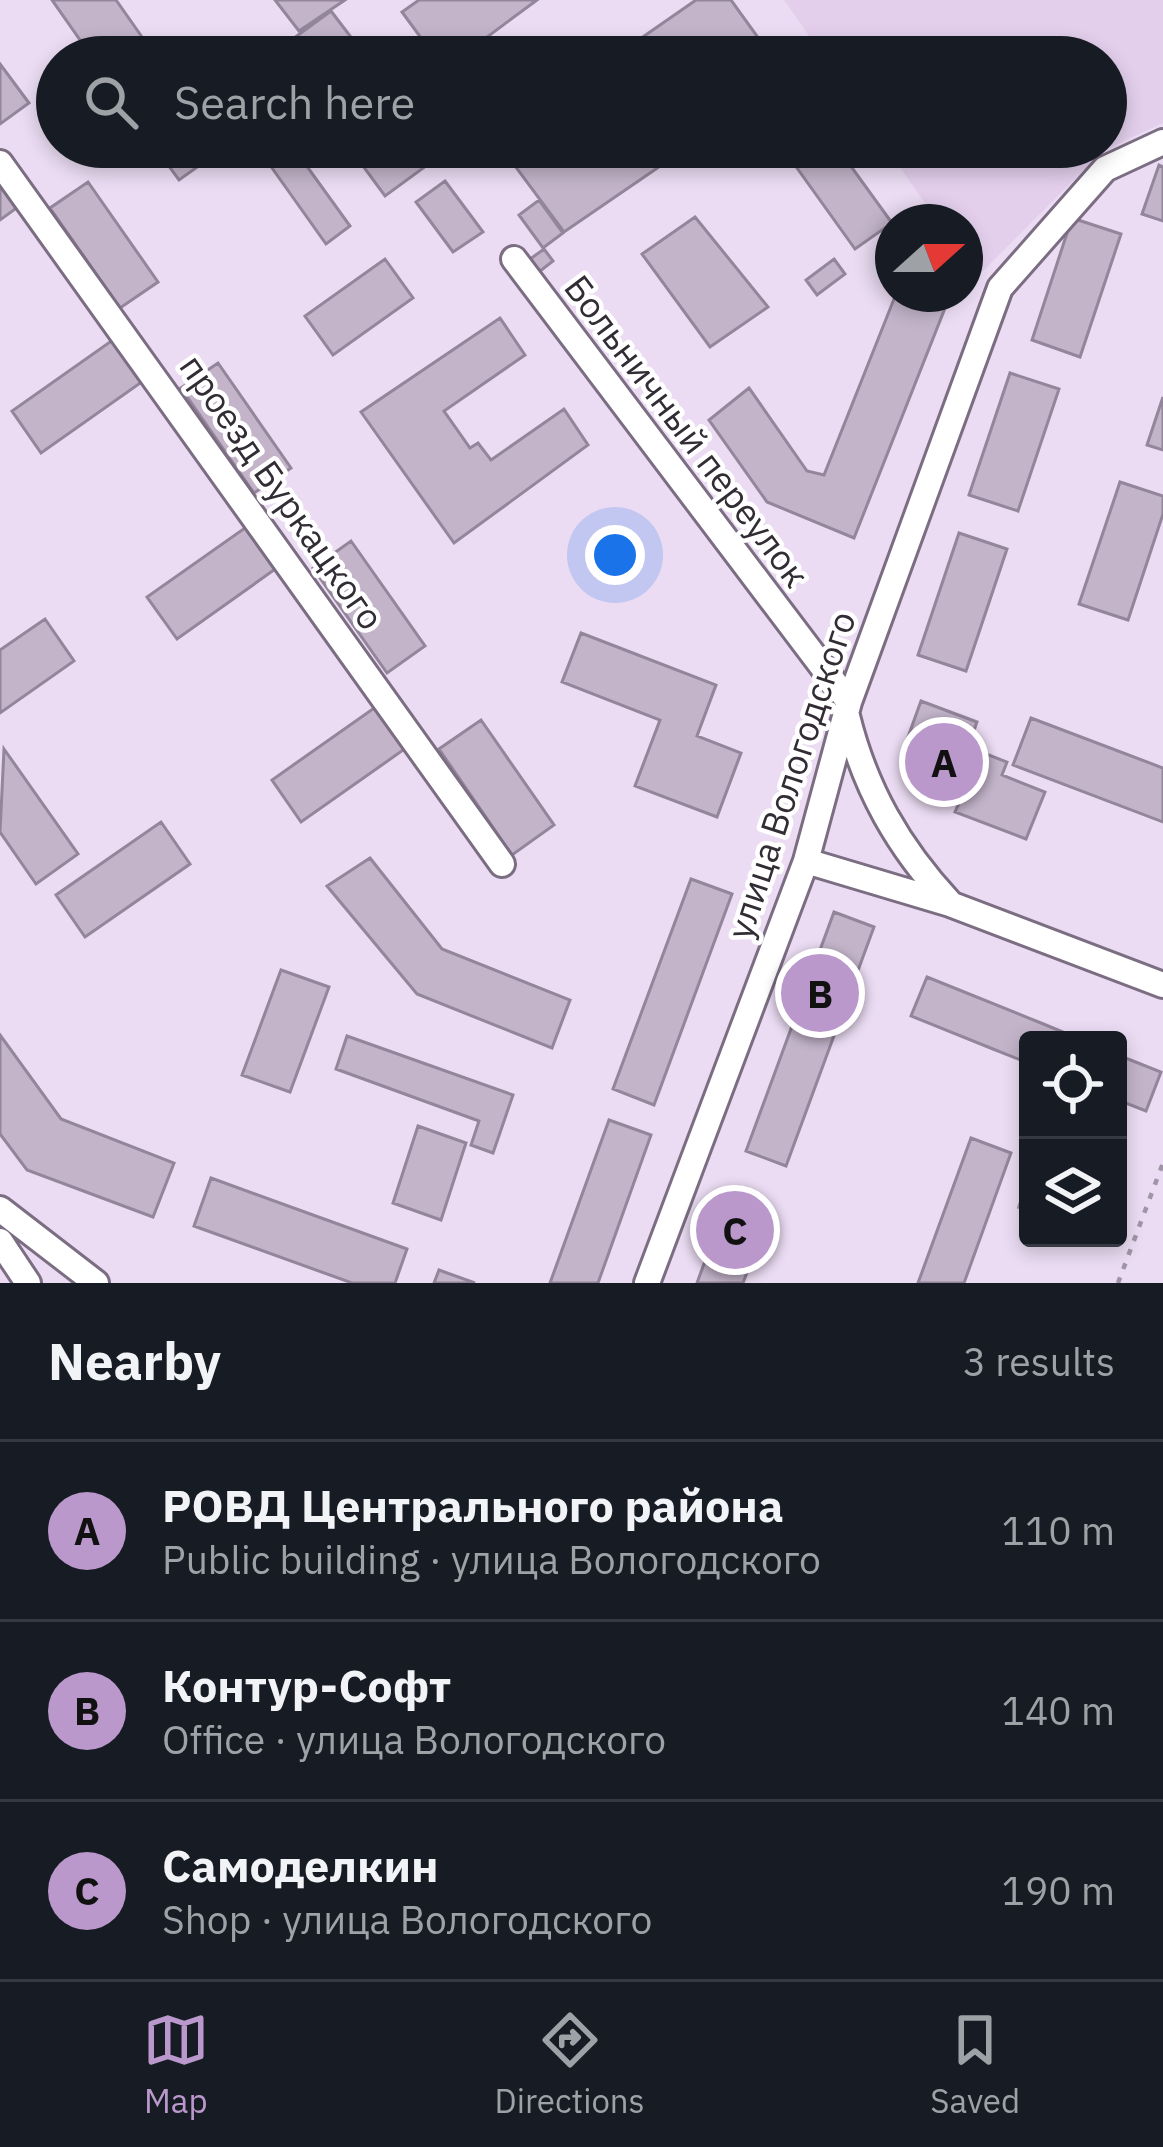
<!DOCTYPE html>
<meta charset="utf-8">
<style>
:root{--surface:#171b24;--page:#242831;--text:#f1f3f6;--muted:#9ea1a6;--line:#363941;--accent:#bb98cc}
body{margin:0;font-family:"IBM Plex Sans",sans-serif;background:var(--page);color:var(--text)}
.controls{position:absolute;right:36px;bottom:36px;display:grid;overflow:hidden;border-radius:12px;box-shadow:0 6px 18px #0003}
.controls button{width:108px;height:108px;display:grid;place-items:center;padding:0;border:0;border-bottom:3px solid var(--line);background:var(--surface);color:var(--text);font:60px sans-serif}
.compass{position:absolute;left:875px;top:204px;width:108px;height:108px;border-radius:50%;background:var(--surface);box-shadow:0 6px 18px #0003;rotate:69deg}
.you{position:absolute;left:615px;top:555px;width:42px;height:42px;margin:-30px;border:9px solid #fff;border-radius:50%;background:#1a73e8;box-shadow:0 0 0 18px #1a73e833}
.badge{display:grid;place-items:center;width:78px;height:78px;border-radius:50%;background:var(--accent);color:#111;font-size:39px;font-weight:700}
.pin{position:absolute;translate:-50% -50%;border:6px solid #fff;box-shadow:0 3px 12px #0006}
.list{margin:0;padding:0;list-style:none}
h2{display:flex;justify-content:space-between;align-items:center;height:156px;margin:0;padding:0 48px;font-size:51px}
h2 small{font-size:39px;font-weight:400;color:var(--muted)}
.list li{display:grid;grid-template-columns:78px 1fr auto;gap:36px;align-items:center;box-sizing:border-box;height:180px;padding:0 48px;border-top:3px solid var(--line)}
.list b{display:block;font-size:45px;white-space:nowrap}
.list p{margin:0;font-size:39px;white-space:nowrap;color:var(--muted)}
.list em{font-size:39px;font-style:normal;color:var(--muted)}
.icon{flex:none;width:66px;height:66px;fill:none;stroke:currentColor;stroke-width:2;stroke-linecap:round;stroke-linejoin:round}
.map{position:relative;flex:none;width:1163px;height:1283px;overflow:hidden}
.search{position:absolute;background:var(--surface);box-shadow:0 6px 18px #0003;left:36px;right:36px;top:36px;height:132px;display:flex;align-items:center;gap:30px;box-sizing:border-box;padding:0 42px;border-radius:66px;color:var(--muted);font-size:45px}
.sheet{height:696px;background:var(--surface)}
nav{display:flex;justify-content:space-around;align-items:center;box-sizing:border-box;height:168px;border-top:3px solid var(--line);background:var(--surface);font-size:33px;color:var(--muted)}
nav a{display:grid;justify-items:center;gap:6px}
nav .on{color:var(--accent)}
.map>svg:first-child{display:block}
.built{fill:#e3cfec}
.building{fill:#c3b4ca;stroke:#93859a;stroke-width:3}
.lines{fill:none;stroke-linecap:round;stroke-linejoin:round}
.minor-casing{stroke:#7b6d82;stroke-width:30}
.path{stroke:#a095a6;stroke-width:4.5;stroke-dasharray:6 9;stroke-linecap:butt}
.minor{stroke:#fff;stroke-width:24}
.labels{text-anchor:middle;stroke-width:9;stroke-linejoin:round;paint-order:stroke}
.street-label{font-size:36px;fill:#322c34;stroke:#fff}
</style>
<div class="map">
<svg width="1163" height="1283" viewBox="0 0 1163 1283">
<rect width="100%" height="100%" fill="#ebdcf3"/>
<path class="built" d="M784 0H1163V123L1103 151 976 278 965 261V222H938L886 147H1106V57H824Z"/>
<path class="building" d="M52 0H116L156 57H92Z
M275 0H345L299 31Z
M419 0H537L483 40 495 57H435L402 12Z
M696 0H731L772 57H614Z
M331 11 360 49 349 57H268Z
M0 64 29 103 0 124Z
M155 147H219L221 150 179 180Z
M265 147H293L350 226 326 244 260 151Z
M349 147H413L426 166 385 196Z
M501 147H688L564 232Z
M782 147H837L892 223 855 249Z
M1159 165 1163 167V221L1142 214Z
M0 181 18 207 0 220Z
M445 181 483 232 453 252 416 202Z
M88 182 158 282 120 308 50 208Z
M539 200 563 233 543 248 519 215Z
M695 217 768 307 710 347 642 254Z
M1072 218 1121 234 1080 357 1032 340Z
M544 249 553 261 535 275 526 262Z
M385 259 413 298 333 355 305 316Z
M834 259 845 274 817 295 806 280Z
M896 294 949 298 854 538 767 502 709 420 749 388 807 471 824 475Z
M500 318 525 355 444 411 470 448 478 443 491 460 564 409 588 445 454 543 361 412Z
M117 337 146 379 41 453 12 411Z
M218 363 291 468 254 493 181 388Z
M1010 373 1059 389 1018 511 969 495Z
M1163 397V450L1147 445Z
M1120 482 1163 496V514L1128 620 1079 604Z
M252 523 281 565 177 639 147 597Z
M959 533 1007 549 966 671 918 655Z
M351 541 425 646 387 673 313 568Z
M45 619 74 661 0 713V650Z
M581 633 716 685 697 736 741 753 717 817 635 786 660 720 562 682Z
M921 701 977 722 968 747 1007 762 1002 775 1045 792 1026 839 955 812 961 799 918 782 928 757 904 748Z
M377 706 406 748 301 822 272 780Z
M1031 718 1163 768V822L1013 765Z
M481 720 554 825 512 855 439 749Z
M4 749 78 854 36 884 0 832Z
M161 822 190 864 85 937 56 895Z
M370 858 442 949 570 1000 552 1048 417 994 327 886Z
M691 879 732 894 654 1105 613 1089Z
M834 912 874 927 786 1166 746 1151Z
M281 970 329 987 290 1092 242 1075Z
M927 977 1041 1023 1082 1040H1028V1063L993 1049 911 1016Z
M0 1035 61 1119 174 1163 153 1217 27 1170 0 1134Z
M347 1036 513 1095 493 1153 471 1145 479 1121 336 1069Z
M1118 1055 1161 1072 1146 1111 1118 1100Z
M609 1120 651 1135 598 1283H550Z
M418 1126 466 1143 441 1220 393 1203Z
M971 1138 1011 1153 964 1283H918Z
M211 1178 407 1249 395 1283H352L194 1226Z
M728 1198 770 1212 743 1283H697Z
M439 1270 475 1283H434Z"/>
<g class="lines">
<g class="minor-casing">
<path id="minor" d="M0 163 502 864
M514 259 849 702
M847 716C865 789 898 847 950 903
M806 861 950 904 1163 985
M0 1209 96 1283
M0 1241 28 1283
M647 1283 806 861 849 702 1000 288 1105 169 1163 142"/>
</g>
<path class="path" d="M1019 1209 1028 1180
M1118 1283 1163 1163"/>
<use href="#minor" class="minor"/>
</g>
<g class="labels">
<g class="street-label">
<text transform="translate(687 431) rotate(53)" y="13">Больничный переулок</text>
<text transform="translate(282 492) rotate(55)" y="13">проезд Буркацкого</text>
<text transform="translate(791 775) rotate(-72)" y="13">улица Вологодского</text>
</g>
</g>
</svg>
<div class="controls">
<button><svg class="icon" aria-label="locate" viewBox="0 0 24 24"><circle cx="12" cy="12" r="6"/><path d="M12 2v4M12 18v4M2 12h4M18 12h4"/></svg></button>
<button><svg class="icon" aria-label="layers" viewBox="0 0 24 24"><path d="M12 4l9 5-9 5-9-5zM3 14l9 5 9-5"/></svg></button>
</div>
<svg class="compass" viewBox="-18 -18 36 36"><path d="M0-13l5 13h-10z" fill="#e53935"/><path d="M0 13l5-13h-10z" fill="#9ea1a6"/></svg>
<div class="you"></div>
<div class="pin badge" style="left:944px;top:762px">A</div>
<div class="pin badge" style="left:820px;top:993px">B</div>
<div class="pin badge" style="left:735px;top:1230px">C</div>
<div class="search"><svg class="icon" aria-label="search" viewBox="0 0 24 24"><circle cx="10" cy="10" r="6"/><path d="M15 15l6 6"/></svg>Search here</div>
</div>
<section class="sheet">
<h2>Nearby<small>3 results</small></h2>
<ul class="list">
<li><span class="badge">A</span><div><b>РОВД Центрального района</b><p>Public building · улица Вологодского</p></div><em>110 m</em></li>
<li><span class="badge">B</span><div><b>Контур-Софт</b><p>Office · улица Вологодского</p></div><em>140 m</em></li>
<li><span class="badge">C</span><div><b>Самоделкин</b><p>Shop · улица Вологодского</p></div><em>190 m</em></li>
</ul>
</section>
<nav>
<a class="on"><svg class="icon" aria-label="map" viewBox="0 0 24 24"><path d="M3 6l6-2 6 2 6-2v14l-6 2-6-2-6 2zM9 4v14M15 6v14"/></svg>Map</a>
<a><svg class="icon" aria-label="directions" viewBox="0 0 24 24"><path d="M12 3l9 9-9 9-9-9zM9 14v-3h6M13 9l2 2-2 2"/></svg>Directions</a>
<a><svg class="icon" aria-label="saved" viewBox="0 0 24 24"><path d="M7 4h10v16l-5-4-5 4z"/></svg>Saved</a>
</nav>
